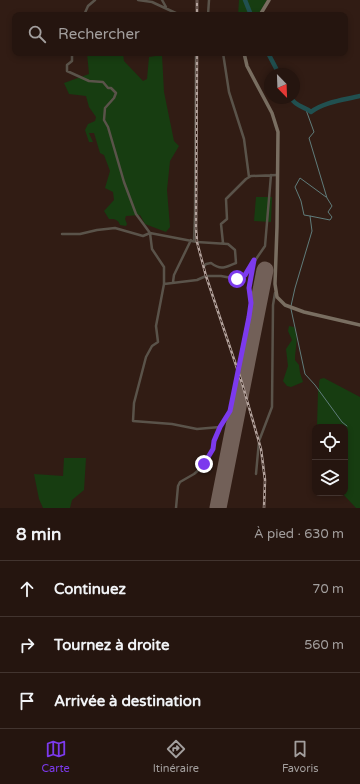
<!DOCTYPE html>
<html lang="fr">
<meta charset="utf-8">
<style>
:root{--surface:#25150f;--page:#31221d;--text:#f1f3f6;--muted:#a39f9e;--line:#42342f;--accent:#7c3aed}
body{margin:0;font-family:"Varela Round",sans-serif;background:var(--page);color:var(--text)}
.controls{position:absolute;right:12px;bottom:12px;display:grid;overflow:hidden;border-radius:8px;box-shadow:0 2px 6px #0003}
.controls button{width:36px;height:36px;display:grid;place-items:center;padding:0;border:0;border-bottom:1px solid var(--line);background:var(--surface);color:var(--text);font:20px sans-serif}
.compass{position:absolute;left:264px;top:68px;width:36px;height:36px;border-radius:50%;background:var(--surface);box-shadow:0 2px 6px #0003;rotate:157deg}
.stop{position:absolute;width:12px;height:12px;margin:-9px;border:3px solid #7c3aed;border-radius:50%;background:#fff}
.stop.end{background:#7c3aed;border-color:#fff;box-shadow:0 1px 4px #0008}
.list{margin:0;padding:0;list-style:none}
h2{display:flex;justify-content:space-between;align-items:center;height:52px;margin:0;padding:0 16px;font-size:17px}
h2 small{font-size:13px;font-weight:400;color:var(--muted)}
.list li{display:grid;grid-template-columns:26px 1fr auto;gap:12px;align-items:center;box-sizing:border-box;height:56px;padding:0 16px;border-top:1px solid var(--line)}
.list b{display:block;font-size:15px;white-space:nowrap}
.list em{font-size:13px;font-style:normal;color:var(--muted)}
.icon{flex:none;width:22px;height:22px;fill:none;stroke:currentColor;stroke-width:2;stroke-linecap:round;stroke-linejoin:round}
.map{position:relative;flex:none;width:360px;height:508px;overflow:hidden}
.search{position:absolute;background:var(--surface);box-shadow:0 2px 6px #0003;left:12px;right:12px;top:12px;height:44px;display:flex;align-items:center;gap:10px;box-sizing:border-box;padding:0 14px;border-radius:8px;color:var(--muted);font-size:15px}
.sheet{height:220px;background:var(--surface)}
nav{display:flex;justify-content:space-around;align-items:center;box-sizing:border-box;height:56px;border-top:1px solid var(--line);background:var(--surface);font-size:11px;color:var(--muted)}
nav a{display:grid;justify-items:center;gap:2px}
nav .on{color:var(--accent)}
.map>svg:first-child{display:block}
.green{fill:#173d11}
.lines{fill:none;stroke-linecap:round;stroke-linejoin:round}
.stream{stroke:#607c7b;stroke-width:1}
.river{stroke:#215050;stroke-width:4.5}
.runway{stroke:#726058;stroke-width:17}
.minor{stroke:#5a534a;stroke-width:2.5}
.secondary{stroke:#796e61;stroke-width:3.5}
.rail-casing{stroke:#b4a39d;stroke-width:2.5}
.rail{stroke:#27130b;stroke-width:1;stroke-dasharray:3;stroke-linecap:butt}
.route{stroke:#7c3aed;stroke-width:5}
</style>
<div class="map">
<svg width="360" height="508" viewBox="0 0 360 508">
<rect width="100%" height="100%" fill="#311c14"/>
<path class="green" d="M239 0H267L258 15H238Z
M87 53 123 54 124 61 143 81 147 79 149 57 162 55 164 92 174 141 179 146 170 161 167 190 170 227 166 232 145 224 140 215 126 216 125 219 127 224 126 226 120 225C118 219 114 219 109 219L104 211 114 200 113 192 105 188 110 171 104 155 100 153 94 133H89L93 142H89L85 130 88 124 95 121 96 117 89 107 86 96 69 94 64 83 89 74Z
M256 197H272L271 222 254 221Z
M289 326 294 327C299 340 295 347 295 360L299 365 300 373 303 382 291 387 287 386 283 381 288 366 286 349 292 340 288 331Z
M324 378 360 397V508H356L342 493H345V427H317L318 391C320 387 318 383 320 379Z
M64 458H86L84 490 72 500 70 508H43L39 499 34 474 63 476Z"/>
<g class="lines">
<path class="stream" d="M310 216 304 215 301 201 295 187 300 178 326 197
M291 306 295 288 312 231 310 216 330 220 332 217 328 212 332 206 327 198 309 138 314 132 305 107
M291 309 305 374 315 385 342 422 347 426"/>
<path class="river" d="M245 0 251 15
M268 53 279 74
M291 98C296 107 304 106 311 112 324 102 344 100 360 96"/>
<path class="runway" d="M218 508 265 270"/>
<path class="minor" d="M138 0 152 2 180 15
M162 0 166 7
M84 15 88 6 95 0
M208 15 209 0
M72 53V61L67 65V71L89 81 103 82 108 88H111L116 93 114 98 105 108 104 120 108 127 124 182 136 214 150 233 197 242 228 244 235 250 236 263C225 267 222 271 211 263L206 264 204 266
M223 53 229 92 244 139 249 177
M62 234H80L97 230 115 228 143 236 150 233 152 249 164 267V284L156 326 158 342 152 346 146 357 134 403 133 421 172 424 197 429 220 427
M194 240 195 213 196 53
M223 243 221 224 227 219 226 199 246 179 251 176 277 175
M173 282 174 275 191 240
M164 284 197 280 206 276H221L237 279 245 275 265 246 271 175
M256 474 259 441 272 407 273 305 275 293
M176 508 178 486 180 482 194 474 201 468 213 449 214 441 220 427 230 411 249 317 251 303 249 288 254 260"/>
<path class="secondary" d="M260 15 269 0
M244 53 247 66 272 113 278 132 277 227 275 284 277 297 285 305 304 312 360 325"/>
<g class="rail-casing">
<path id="rail" d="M197 15V0
M197 53 196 228 197 242 206 276 242 383 261 449 265 480 264 508"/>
</g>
<use href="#rail" class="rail"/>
</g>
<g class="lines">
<path class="route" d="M204 464 213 449 214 441 220 427 230 411 249 317 251 303 249 288 254 260 245 275 237 279"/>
</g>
</svg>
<div class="controls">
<button><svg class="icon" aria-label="locate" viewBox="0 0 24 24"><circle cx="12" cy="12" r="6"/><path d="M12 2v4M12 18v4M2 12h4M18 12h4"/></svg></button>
<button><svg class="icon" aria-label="layers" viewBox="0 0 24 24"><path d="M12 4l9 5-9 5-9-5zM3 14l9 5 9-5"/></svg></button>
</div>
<svg class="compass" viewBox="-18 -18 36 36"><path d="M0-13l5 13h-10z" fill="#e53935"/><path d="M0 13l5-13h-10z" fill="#a39f9e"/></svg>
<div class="stop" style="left:237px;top:279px"></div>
<div class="stop end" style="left:204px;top:464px"></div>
<div class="search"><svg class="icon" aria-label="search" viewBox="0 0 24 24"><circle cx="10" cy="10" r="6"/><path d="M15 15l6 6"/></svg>Rechercher</div>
</div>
<section class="sheet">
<h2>8 min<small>À pied · 630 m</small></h2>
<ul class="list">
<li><svg class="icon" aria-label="ahead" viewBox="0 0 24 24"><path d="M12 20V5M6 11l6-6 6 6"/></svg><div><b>Continuez</b></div><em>70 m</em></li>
<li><svg class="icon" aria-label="right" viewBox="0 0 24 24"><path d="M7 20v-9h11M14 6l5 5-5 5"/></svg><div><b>Tournez à droite</b></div><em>560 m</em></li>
<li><svg class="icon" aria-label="arrive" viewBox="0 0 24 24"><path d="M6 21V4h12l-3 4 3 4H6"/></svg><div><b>Arrivée à destination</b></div></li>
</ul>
</section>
<nav>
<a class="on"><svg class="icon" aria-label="map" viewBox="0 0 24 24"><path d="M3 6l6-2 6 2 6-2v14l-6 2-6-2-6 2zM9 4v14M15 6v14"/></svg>Carte</a>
<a><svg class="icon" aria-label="directions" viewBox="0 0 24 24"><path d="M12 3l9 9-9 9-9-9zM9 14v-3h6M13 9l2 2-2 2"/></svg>Itinéraire</a>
<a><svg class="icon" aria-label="saved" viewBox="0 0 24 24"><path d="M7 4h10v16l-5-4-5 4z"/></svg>Favoris</a>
</nav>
